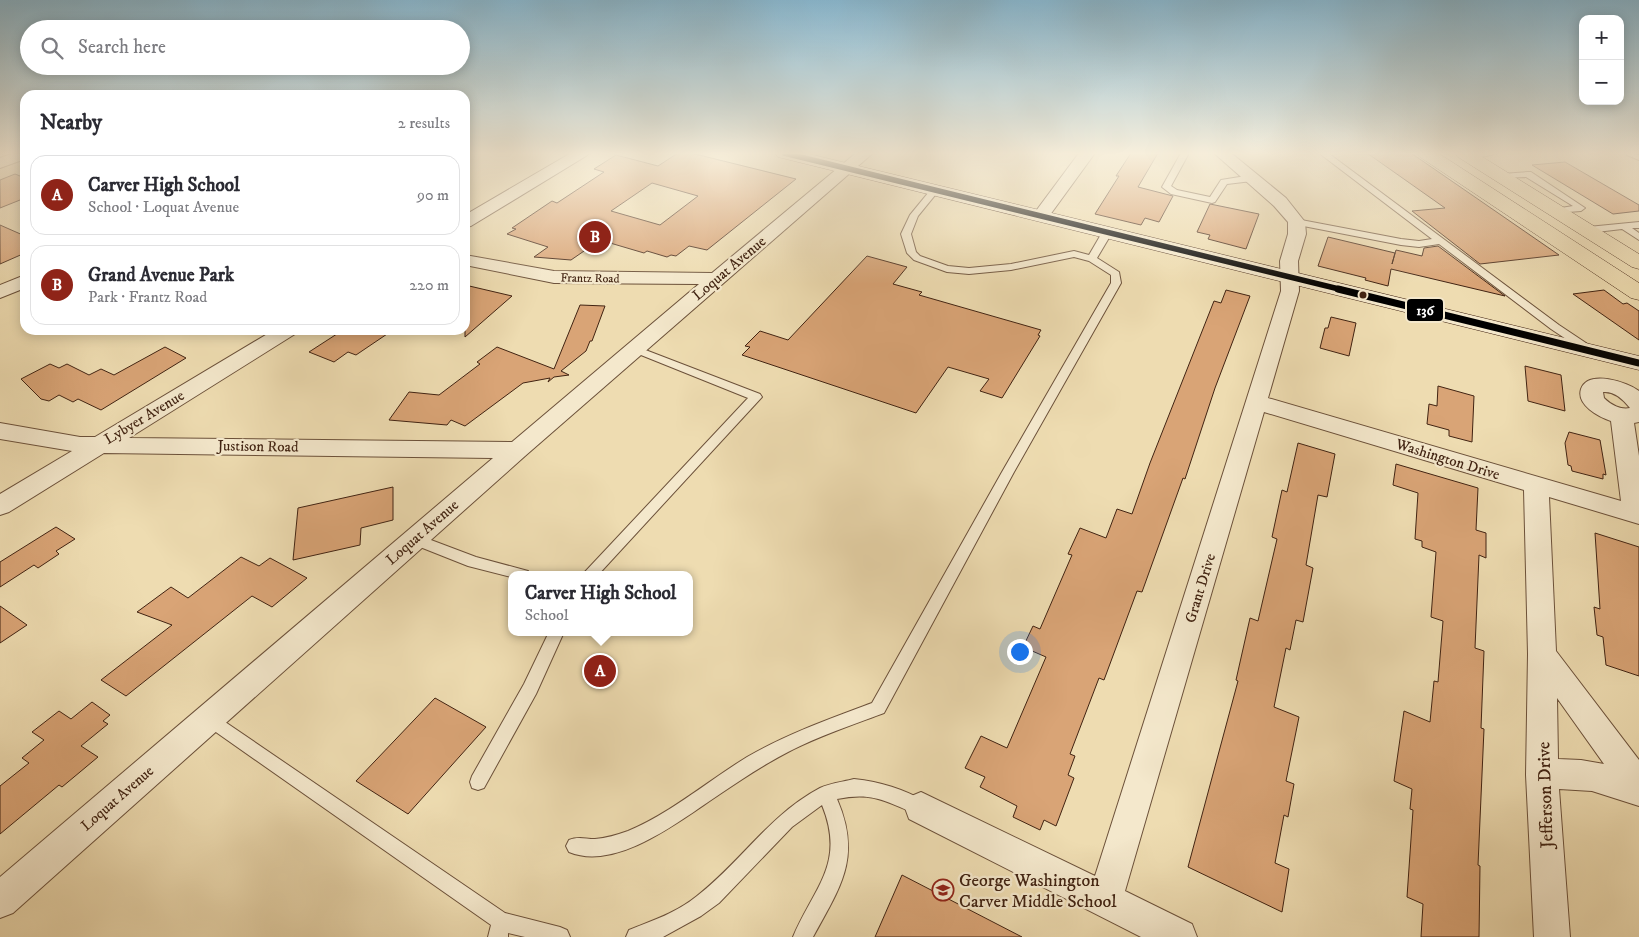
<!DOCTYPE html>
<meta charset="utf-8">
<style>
:root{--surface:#fff;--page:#f7f7f7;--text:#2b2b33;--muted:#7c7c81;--line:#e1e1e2;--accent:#8f2418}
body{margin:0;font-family:"IM FELL DW Pica",serif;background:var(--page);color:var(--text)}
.controls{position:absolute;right:15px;top:15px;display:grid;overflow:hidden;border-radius:10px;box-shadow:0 2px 12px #0003}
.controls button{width:45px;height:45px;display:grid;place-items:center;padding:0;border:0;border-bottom:1px solid var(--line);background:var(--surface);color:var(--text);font:25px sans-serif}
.you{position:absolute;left:1019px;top:651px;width:18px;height:18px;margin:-12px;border:4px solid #fff;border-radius:50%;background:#1a73e8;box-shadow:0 0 0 8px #1a73e833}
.badge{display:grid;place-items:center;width:32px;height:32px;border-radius:50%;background:var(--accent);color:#fff;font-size:16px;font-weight:700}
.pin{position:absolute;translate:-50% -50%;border:2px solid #fff;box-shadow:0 1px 5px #0006}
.popup{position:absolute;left:508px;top:571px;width:185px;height:65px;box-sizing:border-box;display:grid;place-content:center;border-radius:10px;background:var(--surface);filter:drop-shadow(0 1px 4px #0005);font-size:16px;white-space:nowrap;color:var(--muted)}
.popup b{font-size:19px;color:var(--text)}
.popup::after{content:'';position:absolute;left:50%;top:100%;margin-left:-10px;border:10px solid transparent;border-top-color:var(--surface)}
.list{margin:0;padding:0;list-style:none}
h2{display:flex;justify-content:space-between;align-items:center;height:65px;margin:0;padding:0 20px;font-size:21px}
h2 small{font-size:16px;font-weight:400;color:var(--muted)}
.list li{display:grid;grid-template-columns:32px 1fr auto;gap:15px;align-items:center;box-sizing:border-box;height:80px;margin:0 10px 10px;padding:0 10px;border:1px solid var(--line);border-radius:15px}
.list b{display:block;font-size:19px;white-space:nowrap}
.list p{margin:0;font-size:16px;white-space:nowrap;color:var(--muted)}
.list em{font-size:16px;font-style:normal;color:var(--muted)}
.icon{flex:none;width:28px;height:28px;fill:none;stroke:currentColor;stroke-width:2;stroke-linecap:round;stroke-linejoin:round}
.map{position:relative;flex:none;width:1639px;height:937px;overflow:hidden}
.search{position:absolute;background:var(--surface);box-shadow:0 2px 12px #0003;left:20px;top:20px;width:450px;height:55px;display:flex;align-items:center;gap:12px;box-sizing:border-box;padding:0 18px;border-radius:28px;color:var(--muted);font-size:19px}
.panel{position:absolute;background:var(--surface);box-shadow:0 2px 12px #0003;left:20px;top:90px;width:450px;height:245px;border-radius:15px}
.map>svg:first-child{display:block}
.building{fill:#d9a476;stroke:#412312;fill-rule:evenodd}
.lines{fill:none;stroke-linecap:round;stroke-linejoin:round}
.service-casing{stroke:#6c513a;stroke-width:2}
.minor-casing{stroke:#6c513a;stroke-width:2}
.secondary-casing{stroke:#412312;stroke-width:1}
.trunk-casing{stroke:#412312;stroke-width:1}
.service{fill:#f4e8cc;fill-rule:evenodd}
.minor{fill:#f4e8cc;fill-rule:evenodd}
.secondary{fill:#f4e8cc;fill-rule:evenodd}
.trunk{fill:#eedcb1;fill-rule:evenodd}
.bus-1-far1-casing{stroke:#f4e8cc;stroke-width:8}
.bus-1-casing{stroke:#f4e8cc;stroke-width:10}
.bus-1-far1{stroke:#000;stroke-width:5.5}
.bus-1{stroke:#000;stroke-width:7}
.bus-dot{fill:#412312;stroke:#f4e8cc;stroke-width:2}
.labels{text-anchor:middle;stroke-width:4.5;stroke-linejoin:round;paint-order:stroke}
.far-street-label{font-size:12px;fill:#412312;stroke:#f4e8cc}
.street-label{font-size:15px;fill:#412312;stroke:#f4e8cc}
.near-street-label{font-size:18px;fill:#412312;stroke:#f4e8cc}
.near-poi-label{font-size:18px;fill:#412312;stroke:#f4e8cc;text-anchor:start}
.line-badge{stroke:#f4e8cc;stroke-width:2}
.badge-label{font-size:14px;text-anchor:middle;font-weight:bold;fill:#fff}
</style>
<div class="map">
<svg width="1639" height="937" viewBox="0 0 1639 937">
<rect width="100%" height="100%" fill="#eedcb1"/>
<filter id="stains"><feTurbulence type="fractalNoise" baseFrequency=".004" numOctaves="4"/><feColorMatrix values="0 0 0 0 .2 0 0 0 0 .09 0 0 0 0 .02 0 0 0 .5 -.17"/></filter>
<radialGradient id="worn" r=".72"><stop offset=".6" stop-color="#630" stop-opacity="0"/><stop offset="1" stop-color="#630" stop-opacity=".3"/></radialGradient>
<path class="building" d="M678 153H691L796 179 707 250 689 246 676 256 671 255 667 257 647 251 644 253 600 240 571 260 534 257 548 247 507 234 516 229 512 228 552 201 557 203 604 172 594 169 616 155 658 166ZM652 183 698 196 660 225 611 211Z
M1131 153H1158L1138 187 1173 196 1159 222 1145 218 1141 225 1095 214 1119 176H1116Z
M1367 153H1411L1559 255 1480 264 1412 211 1445 208Z
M1565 162 1639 205V211L1613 214 1532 165Z
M15 174 25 178V198L0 208V180Z
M1210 204 1259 214 1246 249 1208 239 1210 235 1197 232Z
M0 225 25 236V253L0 264Z
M1328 237 1395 253 1392 264 1396 250 1422 256 1424 248 1438 246 1505 296 1391 269 1388 286 1365 280 1366 278 1318 266Z
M867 256 907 267 893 284 922 292 919 295 1041 330 1038 335 1040 336 1002 398 980 391 989 379 948 367 916 413 742 355 750 347 745 346 760 331 788 340Z
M465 285 512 296 465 337Z
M1226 290 1250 296 1215 388 1185 479 1183 478 1142 592 1137 591 1104 680 1099 678 1070 754 1075 756 1068 775 1074 778 1056 826 1044 820 1040 830 1013 817 1017 806 980 787 985 777 965 768 981 736 1007 748 1046 657 1023 647 1033 626 1040 629 1072 555 1068 554 1080 528 1106 538 1117 509 1132 514 1150 463 1214 301 1221 303Z
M1604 290 1623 304 1627 303 1639 311V340L1573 294Z
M580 305 605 306 592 341H590L586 351 561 371 569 375 554 377 548 382 550 378 523 383 465 426 451 420 447 425 389 420 409 392 439 395 480 364 477 362 497 347 554 369Z
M1331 317 1356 323 1349 356 1320 348 1325 328H1328Z
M343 330H393L356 355 348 352 334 362 309 352Z
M165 347 186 358 101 410 78 399 73 402 59 395 49 401 41 399 21 379 50 364 59 368 67 364 89 375 101 369 114 375Z
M1525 366 1561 375 1565 411 1528 401Z
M1438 386 1474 396 1472 442 1449 436V430L1427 424 1429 404 1437 406Z
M1569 432 1600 440 1606 475 1603 474V479L1572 471 1571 466 1568 465 1565 443Z
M1298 443 1335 454 1327 497 1318 495 1306 565 1313 568 1303 622 1296 620 1290 650 1286 648 1274 707 1299 717 1286 781 1294 784 1288 817 1284 815 1275 863 1289 869 1282 912 1188 867 1238 681 1236 680 1250 618 1258 621 1277 539 1272 537 1282 490 1287 492Z
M1396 464 1478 488 1476 530 1486 533V558L1479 555 1475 648 1484 651 1481 728 1484 729 1478 865 1480 866 1479 937H1421L1423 904 1407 897 1413 810 1410 809 1412 789 1394 781 1404 711 1430 722 1434 681 1438 682 1443 621 1431 617 1436 552 1422 547V541L1415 539 1418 493 1393 485Z
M393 487V520L361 528 360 545 293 560 298 508Z
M56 527 75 539 56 551 59 554 38 568 34 565 0 587V562Z
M1595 533 1639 547V676L1606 665 1603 637 1597 635 1594 607 1600 609Z
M241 557 259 566 270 558 307 578 272 607 252 596 126 696 101 680 172 625 137 612 171 587 188 598Z
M0 606 27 625 0 643Z
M435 698 486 727 408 814 356 781Z
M92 702 110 715 103 721 108 724 81 746 98 757 62 787 59 785 0 834V786L29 763 22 758 44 740 32 732 59 711 71 719Z
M902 875 1022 937H875Z"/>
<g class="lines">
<g class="service-casing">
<path id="service" d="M1181 153H1189L1171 186 1177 190 1210 197 1221 180 1252 175 1256 178 1252 181 1227 184 1215 202 1212 203 1171 194 1162 187Z
M1319 153H1328L1559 325 1592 347 1593 349 1592 351H1584L1551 329 1439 244 1419 247 1401 245 1293 224V220L1296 219 1401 239 1419 241 1432 239Z
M1464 153H1495C1489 157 1469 159 1463 155Z
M1626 153 1639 155V160L1627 155Z
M1528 172H1531L1585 208 1581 211 1555 213V209L1573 206 1526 177 1502 178 1498 176 1502 174Z
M936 186 940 189 918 216 911 234 916 252 920 256 948 266 969 268 1011 264 1074 251 1089 255 1103 231 1108 228 1113 231 1097 258 1119 272 1121 283 1014 472 884 713C852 725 819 736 788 752 765 764 742 779 720 794 682 819 617 872 569 852L566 846 569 840C578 836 585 839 595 839 606 838 617 835 628 831 671 813 708 781 747 757 787 734 829 719 872 703L1002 472 1111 283V275L1089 261 1074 257 1011 270 969 274 947 272 914 260 907 253 901 234 910 215 933 187Z
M1639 222V228H1632L1639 233V240L1622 229 1588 233 1583 230 1588 227Z
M635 346 760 394 762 397 598 575H582L748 398 631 351 630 349Z
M415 534 476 557 528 571 530 575H511V577L468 566 410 543 408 539 410 535Z
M549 632H564L536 694 484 788 478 790 472 788 470 782 472 776 524 684Z
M209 711 505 913 560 927 567 930 570 937H525L508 933V937H488L491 925 203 723 201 718 203 713Z
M854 779C882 782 902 789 927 802L930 808 927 814 921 816C888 803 875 791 837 799 862 857 841 886 813 937H793C814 887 846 864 822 805L792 827 719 903 701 916 663 937H626L629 930C654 920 676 913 697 896 742 861 768 816 820 788 830 783 843 782 854 779Z"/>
</g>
<g class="minor-casing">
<path id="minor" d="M14 153H25V159L0 168V158Z
M571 153H589L586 156 471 226 465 227V215Z
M856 153H873L525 456 13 913 0 918V877L493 458 104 453 9 512 0 515V494L72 451 0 439V423L80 437H95L274 330H298L295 334 129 438 512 442 699 284 554 283 465 265V255L554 271 712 273Z
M1079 153H1095L1047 219H1035L1033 215Z
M1214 153H1231L1286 198 1305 222 1306 234 1298 261 1299 291 1268 398 1621 501 1611 421C1599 417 1576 405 1581 389 1588 369 1628 382 1639 391V422L1634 423 1639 456V524L1549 497 1556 651 1639 760V806L1592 791 1559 789 1570 937H1534L1526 775 1528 654 1524 490 1264 412 1125 891 1192 924 1197 937H1141L909 819 905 808 909 797 921 792 1095 876 1281 291 1280 261 1288 234V222L1274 206ZM1603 392C1614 391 1623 399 1630 408 1621 410 1611 405 1604 398ZM1557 698 1604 764 1581 760 1558 759Z
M25 275V288L0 298V285Z"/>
</g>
<g class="secondary-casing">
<path id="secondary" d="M775 153H805L1639 356V370L778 157Z"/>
</g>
<g class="trunk-casing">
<path id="trunk" d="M1417 153H1438L1639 283V300L1631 298 1420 157Z
M1455 153H1476L1639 254V269L1632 267 1458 157Z"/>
</g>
<use href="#service" class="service"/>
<use href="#minor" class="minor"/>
<use href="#secondary" class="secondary"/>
<use href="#trunk" class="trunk"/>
<g class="bus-1-far1-casing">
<path id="bus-1-far1" d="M784 153 1343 290"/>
</g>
<g class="bus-1-casing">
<path id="bus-1" d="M1338 289 1639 363"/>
</g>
<use href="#bus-1-far1" class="bus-1-far1"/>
<use href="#bus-1" class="bus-1"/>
</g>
<linearGradient id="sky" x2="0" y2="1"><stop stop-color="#88b7cf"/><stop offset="0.54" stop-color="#f7efdc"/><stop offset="1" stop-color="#f7efdc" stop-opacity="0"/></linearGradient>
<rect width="1639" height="284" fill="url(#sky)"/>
<defs>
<g id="school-ring" transform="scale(1.125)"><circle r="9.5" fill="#f4e8cc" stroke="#8f2418" stroke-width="1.5"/><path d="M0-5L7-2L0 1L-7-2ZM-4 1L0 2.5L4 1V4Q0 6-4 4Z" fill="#8f2418"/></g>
</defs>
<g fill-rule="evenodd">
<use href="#school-ring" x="943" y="890"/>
</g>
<circle class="bus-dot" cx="1363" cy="295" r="4.5"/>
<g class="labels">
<g class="far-street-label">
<text transform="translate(590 278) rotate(1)" y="4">Frantz Road</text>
</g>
<g class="street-label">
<text transform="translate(729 268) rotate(-40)" y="5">Loquat Avenue</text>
<text transform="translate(144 417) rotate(-31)" y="5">Lybyer Avenue</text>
<text transform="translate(258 446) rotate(1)" y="5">Justison Road</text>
<text transform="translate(1448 459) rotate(17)" y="5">Washington Drive</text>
<text transform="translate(422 532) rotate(-41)" y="5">Loquat Avenue</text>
<text transform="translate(1200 588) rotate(-73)" y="5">Grant Drive</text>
<text transform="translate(117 798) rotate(-41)" y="5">Loquat Avenue</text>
</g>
<g class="near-street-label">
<text transform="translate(1545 795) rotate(-92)" y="6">Jefferson Drive</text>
</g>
<g class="near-poi-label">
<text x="959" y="886">George Washington<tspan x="959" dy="21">Carver Middle School</tspan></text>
</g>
</g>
<rect class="line-badge" x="1406" y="298" width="38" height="24" rx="5" fill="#000"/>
<g class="badge-label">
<text x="1425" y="315">136</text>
</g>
<rect width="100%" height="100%" filter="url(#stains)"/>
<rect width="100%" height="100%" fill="url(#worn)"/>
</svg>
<div class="controls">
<button>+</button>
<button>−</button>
</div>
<div class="you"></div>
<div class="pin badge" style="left:600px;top:671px">A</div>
<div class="popup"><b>Carver High School</b>School</div>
<div class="pin badge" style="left:595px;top:237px">B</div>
<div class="search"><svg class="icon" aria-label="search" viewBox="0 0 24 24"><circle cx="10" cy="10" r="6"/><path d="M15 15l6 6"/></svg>Search here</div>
<section class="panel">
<h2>Nearby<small>2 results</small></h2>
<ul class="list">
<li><span class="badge">A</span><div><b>Carver High School</b><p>School · Loquat Avenue</p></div><em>90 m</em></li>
<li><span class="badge">B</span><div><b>Grand Avenue Park</b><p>Park · Frantz Road</p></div><em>220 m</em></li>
</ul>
</section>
</div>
